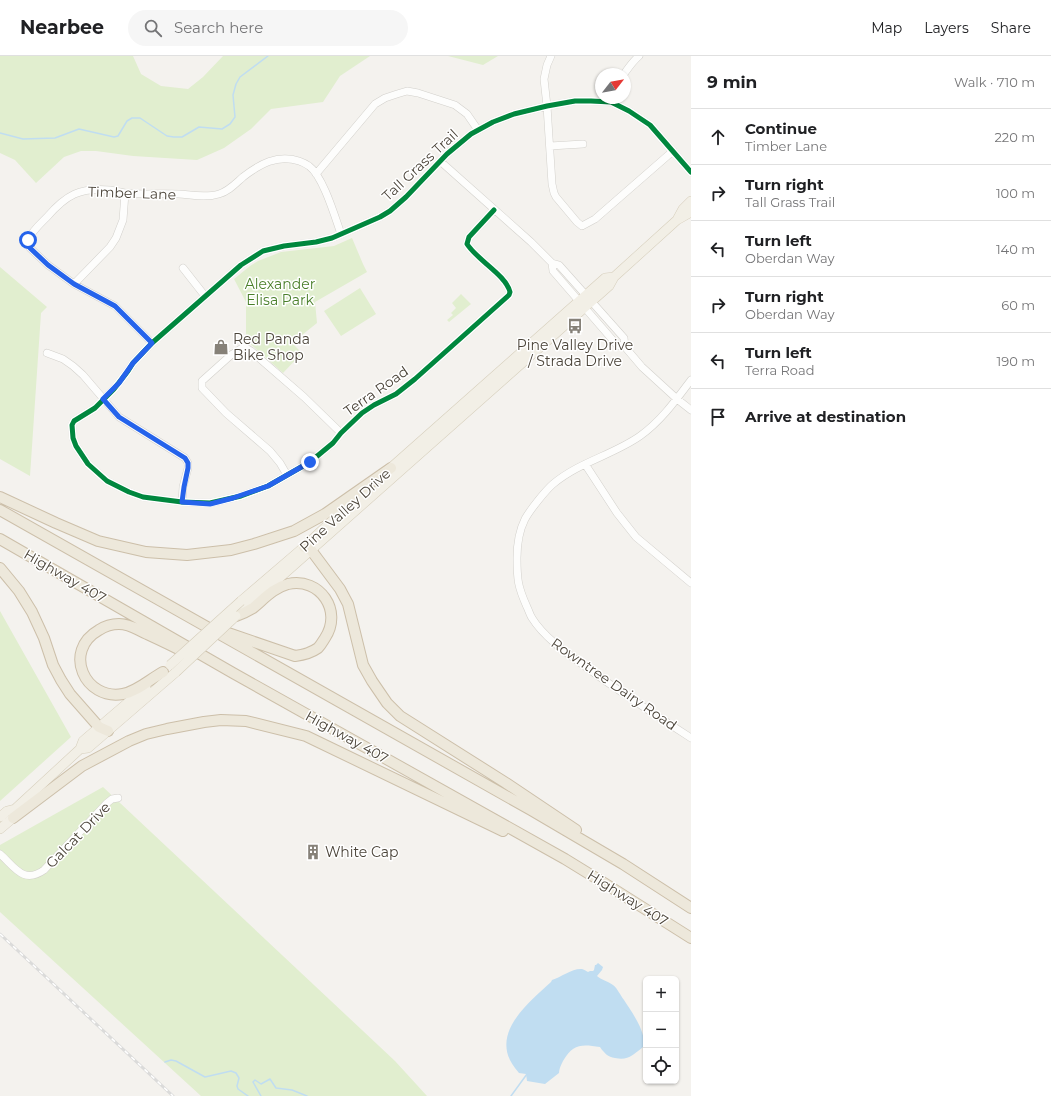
<!DOCTYPE html>
<meta charset="utf-8">
<style>
:root{--surface:#fff;--page:#f6f6f6;--text:#202124;--muted:#757577;--line:#e0e0e0}
body{margin:0;font-family:Montserrat,sans-serif;background:var(--page);color:var(--text)}
.controls{position:absolute;right:12px;bottom:12px;display:grid;overflow:hidden;border-radius:6px;box-shadow:0 1px 3px #0004}
.controls button{width:36px;height:36px;display:grid;place-items:center;padding:0;border:0;border-bottom:1px solid var(--line);background:var(--surface);color:var(--text);font:20px sans-serif}
.compass{position:absolute;left:595px;top:12px;width:36px;height:36px;border-radius:50%;background:var(--surface);box-shadow:0 1px 3px #0004;rotate:59deg}
.stop{position:absolute;width:12px;height:12px;margin:-9px;border:3px solid #2563eb;border-radius:50%;background:#fff}
.stop.end{background:#2563eb;border-color:#fff;box-shadow:0 1px 4px #0008}
.list{margin:0;padding:0;list-style:none}
h2{display:flex;justify-content:space-between;align-items:center;height:52px;margin:0;padding:0 16px;font-size:17px}
h2 small{font-size:13px;font-weight:400;color:var(--muted)}
.list li{display:grid;grid-template-columns:26px 1fr auto;gap:12px;align-items:center;box-sizing:border-box;height:56px;padding:0 16px;border-top:1px solid var(--line)}
.list b{display:block;font-size:15px;white-space:nowrap}
.list p{margin:0;font-size:13px;white-space:nowrap;color:var(--muted)}
.list em{font-size:13px;font-style:normal;color:var(--muted)}
.icon{flex:none;width:22px;height:22px;fill:none;stroke:currentColor;stroke-width:2;stroke-linecap:round;stroke-linejoin:round}
.map{position:relative;flex:none;width:691px;height:1040px;overflow:hidden}
header{display:flex;align-items:center;gap:24px;box-sizing:border-box;height:56px;padding:0 20px;background:var(--surface);border-bottom:1px solid var(--line)}
header strong{font-size:19px}
nav{display:flex;gap:22px;margin-inline-start:auto;font-size:14px}
.search{width:280px;height:36px;background:var(--page);display:flex;align-items:center;gap:10px;box-sizing:border-box;padding:0 14px;border-radius:22px;color:var(--muted);font-size:15px}
main{display:flex}
aside{flex:1;background:var(--surface)}
.map>svg:first-child{display:block}
.green{fill:#e1eecf}
.water{fill:#c0ddf1}
.lines{fill:none;stroke-linecap:round;stroke-linejoin:round}
.stream{stroke:#c0ddf1;stroke-width:1.5}
.minor-casing{stroke:#d2d0cb;stroke-width:8}
.major-casing{stroke:#d6cebb;stroke-width:10}
.highway-casing{stroke:#ccbfa9;stroke-width:12}
.minor{stroke:#fdfdfc;stroke-width:7}
.major{stroke:#f2efe6;stroke-width:9}
.highway{stroke:#ede8db;stroke-width:10}
.rail-casing{stroke:#dbdbda;stroke-width:3}
.rail{stroke:#fff;stroke-width:1.5;stroke-dasharray:4.5;stroke-linecap:butt}
.major-bridge-casing{stroke:#d6cebb;stroke-width:10;stroke-linecap:butt}
.major-bridge{stroke:#f2efe6;stroke-width:9}
.cycleway-casing{stroke:#fff;stroke-width:8}
.cycleway{stroke:#00873e;stroke-width:5}
.route{stroke:#2563eb;stroke-width:5}
.labels{text-anchor:middle;stroke-width:3;stroke-linejoin:round;paint-order:stroke}
.street-label{font-size:14px;fill:#4b4439;stroke:#fff}
.park-label{font-size:14px;fill:#4a7f2a;stroke:#fff}
.poi-label{font-size:14px;fill:#4b4439;stroke:#fff;text-anchor:start}
</style>
<header>
<strong>Nearbee</strong>
<div class="search"><svg class="icon" aria-label="search" viewBox="0 0 24 24"><circle cx="10" cy="10" r="6"/><path d="M15 15l6 6"/></svg>Search here</div>
<nav><a>Map</a><a>Layers</a><a>Share</a></nav>
</header>
<main>
<div class="map">
<svg width="691" height="1040" viewBox="0 0 691 1040">
<rect width="100%" height="100%" fill="#f4f2ee"/>
<path class="green" d="M0 0H133L141 18 161 30 188 33 203 21 223 0H370L340 20 323 46 271 53 251 73 224 92 197 104 133 100 96 95H81L64 101 36 127 15 104 0 97Z
M448 0H498L483 9Z
M352 182 363 208 367 216 315 246 317 267 292 287 302 297 283 317 246 284V246L234 223 250 210 258 205 281 196 334 190Z
M0 211 47 251 41 257 30 420 0 403Z
M360 232 376 258 341 280 324 255Z
M461 238 471 248 449 266 447 264 453 259 451 257 456 252 452 247Z
M0 555 71 681 0 745Z
M103 731 395 1005 427 1040H201L0 856V789Z"/>
<path class="water" d="M598 907 603 911 602 914 597 920C601 924 608 925 613 929 618 933 620 939 624 944 631 955 648 978 643 991 633 999 628 1005 615 1002 608 1001 604 997 600 991 581 988 573 988 563 1005 561 1009 559 1013 559 1017L545 1028 527 1025 526 1018 519 1017C486 981 525 950 551 926L552 924C561 921 573 912 582 913 585 914 586 915 588 916L590 915H593L594 914 595 909H596Z"/>
<g class="lines">
<path class="stream" d="M0 77 23 83 55 82 79 73 114 81 118 80 127 65 132 62H140L167 80 174 81H182L199 71 222 73 230 68 235 61 233 39 236 28 240 21 268 0
M165 1006 171 1004 176 1005 205 1021 231 1015 236 1017 239 1022 237 1030 238 1033 248 1040
M261 1040 253 1026 255 1024 261 1028 270 1023 276 1032 292 1034 307 1040
M511 1040 527 1018"/>
<g class="minor-casing">
<path id="minor" d="M551 0 547 9 544 23 547 50 552 128 554 137 556 141 577 166 582 170 595 163 673 95
M624 18C629 11 633 5 639 0
M550 90 583 88
M440 105 531 186 552 207 559 209 624 282 625 291
M316 118 375 48 385 42 397 38 407 35 418 37 455 49 467 58 478 74
M494 154 469 181 467 188C477 204 506 219 510 236L509 239 415 323 396 338 374 349 362 357 341 377 333 387 310 406 268 430 241 440 210 447 182 446 143 441 129 436 107 425 88 408 76 390 73 382 72 369 74 365 95 352 114 333 128 315 133 307 152 287 241 209 263 195 284 190 316 186 332 182 380 161 390 155 406 141 447 98 471 78 493 66 514 58 547 50 575 45H591L611 46 629 55 650 69 691 116
M552 207 553 215 617 289 625 291 642 311 677 343 691 354
M183 212 205 240
M74 228 110 191 116 182 123 164 125 137
M152 287 115 250 74 228 48 209 30 192 28 184C32 175 40 168 47 161 66 139 80 131 110 134 115 135 120 136 125 137 143 139 161 137 179 138 192 139 206 142 219 138 229 135 235 128 243 121 260 108 277 98 299 105 302 106 306 108 309 110 323 120 335 161 341 178
M47 297 63 303 73 310 83 319 119 361 185 402 188 407V412L183 431 182 446
M691 324C676 344 661 365 640 380 613 399 579 406 553 428 545 435 530 454 525 463 519 475 517 489 517 502 517 524 518 531 527 551 529 555 530 559 532 562 545 583 571 600 590 614 623 638 657 660 691 682
M585 408 617 457 636 481 691 527
M287 419 280 407 270 395 226 357 202 332V325L231 299 244 291 251 295 304 341 341 377
M0 798C14 810 23 829 44 814L107 747 112 743 118 742"/>
</g>
<g class="major-casing">
<path id="major" d="M677 164 683 153 691 145
M386 416 605 222 614 221
M241 545 304 491 364 435
M240 557 609 230 614 221 677 164 691 156
M80 693 88 692 176 616
M0 761 7 755 15 753 80 693 83 685 146 631
M0 773 13 762 14 755"/>
</g>
<g class="highway-casing">
<path id="highway" d="M0 441 56 467 98 485 146 496 187 499 231 494 254 488 294 475 325 458 391 412
M0 454 531 754 623 808 691 852
M0 483 233 617 565 803 604 827 691 882
M304 491 311 494 340 533 348 548 363 609 372 625 387 647 400 660 506 727 576 774
M0 512 19 535 32 556 44 582 53 609 61 624 70 638 99 671 108 675
M228 577 295 600C303 599 311 597 318 592 321 589 323 585 325 582 343 555 320 521 288 528 273 532 264 543 253 552 248 555 242 558 236 560
M163 616C150 623 138 635 123 638 85 645 62 595 99 574 105 570 112 568 119 568 131 568 137 574 147 578 160 584 173 590 186 597
M13 762 82 710 129 685 146 678 167 673 204 666 221 664 246 665 306 680 503 775"/>
</g>
<use href="#minor" class="minor"/>
<use href="#major" class="major"/>
<use href="#highway" class="highway"/>
<g class="rail-casing">
<path id="rail" d="M0 878 173 1040"/>
</g>
<use href="#rail" class="rail"/>
<g class="major-bridge-casing">
<path id="major-bridge" d="M170 609 241 545
M176 616 236 560"/>
</g>
<use href="#major-bridge" class="major-bridge"/>
<g class="cycleway-casing">
<path id="cycleway" d="M494 154 469 181 467 188C477 204 506 219 510 236L509 239 415 323 396 338 374 349 362 357 341 377 333 387 310 406 268 430 241 440 210 447 182 446 143 441 129 436 107 425 88 408 76 390 73 382 72 369 74 365 95 352 114 333 128 315 133 307 152 287 241 209 263 195 284 190 316 186 332 182 380 161 390 155 406 141 447 98 471 78 493 66 514 58 547 50 575 45H591L611 46 629 55 650 69 691 116"/>
</g>
<use href="#cycleway" class="cycleway"/>
</g>
<g class="lines">
<path class="route" d="M28 184 30 192 48 209 74 228 115 250 152 287 133 307 119 327 103 343 119 361 185 402 188 407V412L184 431 182 446 210 448 233 442 268 430 310 406"/>
</g>
<defs>
<g id="bus-bare" transform="scale(1.2)"><path d="M-5-6H5V4H4V6H2V4H-2V6H-4V4H-5ZM-3.5-4V0h7V-4ZM-3.5 1.2v1.5H-2V1.2ZM2 1.2v1.5H3.5V1.2Z" fill="#868178" stroke="#fff" stroke-width="2.5" paint-order="stroke"/></g>
<g id="shop-bare" transform="scale(1.2)"><path d="M-5-2.5h2.3a2.7 3.5 0 0 1 5.4 0H5L5.5 6h-11ZM-1.5-2.5h3a1.5 2.3 0 0 0-3 0Z" fill="#868178" stroke="#fff" stroke-width="2.5" paint-order="stroke"/></g>
<g id="building-bare" transform="scale(1.2)"><path d="M-4-6H4V6H1V3H-1V6H-4ZM-2.5-4.3h1.7v1.8h-1.7ZM.8-4.3h1.7v1.8H.8ZM-2.5-1h1.7V.8h-1.7ZM.8-1h1.7V.8H.8Z" fill="#868178" stroke="#fff" stroke-width="2.5" paint-order="stroke"/></g>
</defs>
<g fill-rule="evenodd">
<use href="#bus-bare" x="575" y="270"/>
<use href="#shop-bare" x="221" y="291"/>
<use href="#building-bare" x="313" y="796"/>
</g>
<g class="labels">
<g class="street-label">
<text transform="translate(420 109) rotate(-43)" y="5">Tall Grass Trail</text>
<text transform="translate(132 137) rotate(2)" y="5">Timber Lane</text>
<text transform="translate(376 335) rotate(-35)" y="5">Terra Road</text>
<text transform="translate(345 454) rotate(-42)" y="5">Pine Valley Drive</text>
<text transform="translate(65 520) rotate(30)" y="5">Highway 407</text>
<text transform="translate(614 628) rotate(35)" y="5">Rowntree Dairy Road</text>
<text transform="translate(347 681) rotate(29)" y="5">Highway 407</text>
<text transform="translate(78 779) rotate(-46)" y="5">Galcat Drive</text>
<text transform="translate(628 842) rotate(32)" y="5">Highway 407</text>
</g>
<g class="park-label">
<text x="280" y="233">Alexander<tspan x="280" dy="16">Elisa Park</tspan></text>
</g>
<g class="poi-label">
<text x="233" y="288">Red Panda<tspan x="233" dy="16">Bike Shop</tspan></text>
<text x="575" y="294" text-anchor="middle">Pine Valley Drive<tspan x="575" dy="16">/ Strada Drive</tspan></text>
<text x="325" y="801">White Cap</text>
</g>
</g>
</svg>
<div class="controls">
<button>+</button>
<button>−</button>
<button><svg class="icon" aria-label="locate" viewBox="0 0 24 24"><circle cx="12" cy="12" r="6"/><path d="M12 2v4M12 18v4M2 12h4M18 12h4"/></svg></button>
</div>
<svg class="compass" viewBox="-18 -18 36 36"><path d="M0-13l5 13h-10z" fill="#e53935"/><path d="M0 13l5-13h-10z" fill="#757577"/></svg>
<div class="stop" style="left:28px;top:184px"></div>
<div class="stop end" style="left:310px;top:406px"></div>
</div>
<aside>
<h2>9 min<small>Walk · 710 m</small></h2>
<ul class="list">
<li><svg class="icon" aria-label="ahead" viewBox="0 0 24 24"><path d="M12 20V5M6 11l6-6 6 6"/></svg><div><b>Continue</b><p>Timber Lane</p></div><em>220 m</em></li>
<li><svg class="icon" aria-label="right" viewBox="0 0 24 24"><path d="M7 20v-9h11M14 6l5 5-5 5"/></svg><div><b>Turn right</b><p>Tall Grass Trail</p></div><em>100 m</em></li>
<li><svg class="icon" aria-label="left" viewBox="0 0 24 24"><path d="M17 20v-9H6M10 6l-5 5 5 5"/></svg><div><b>Turn left</b><p>Oberdan Way</p></div><em>140 m</em></li>
<li><svg class="icon" aria-label="right" viewBox="0 0 24 24"><path d="M7 20v-9h11M14 6l5 5-5 5"/></svg><div><b>Turn right</b><p>Oberdan Way</p></div><em>60 m</em></li>
<li><svg class="icon" aria-label="left" viewBox="0 0 24 24"><path d="M17 20v-9H6M10 6l-5 5 5 5"/></svg><div><b>Turn left</b><p>Terra Road</p></div><em>190 m</em></li>
<li><svg class="icon" aria-label="arrive" viewBox="0 0 24 24"><path d="M6 21V4h12l-3 4 3 4H6"/></svg><div><b>Arrive at destination</b></div></li>
</ul>
</aside>
</main>
